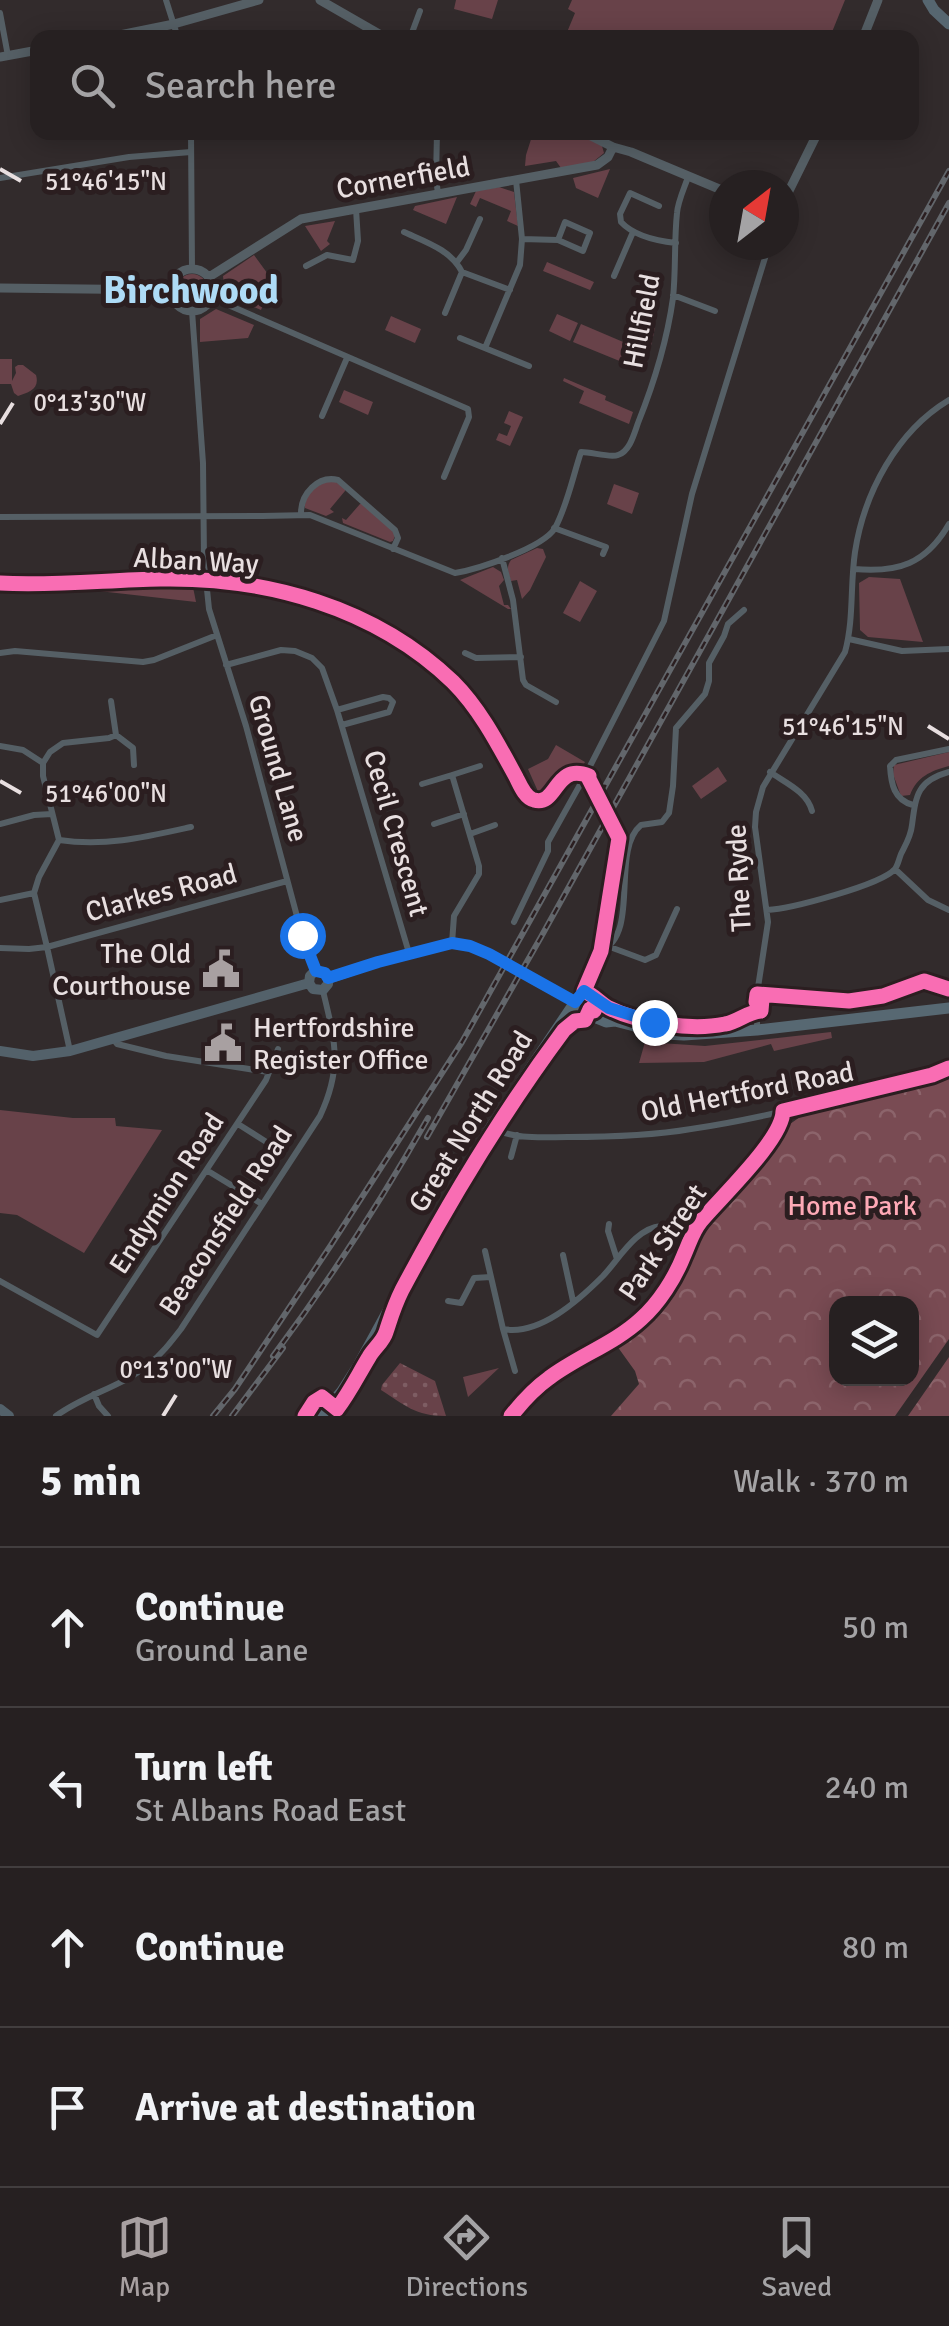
<!DOCTYPE html>
<meta charset="utf-8">
<style>
:root{--surface:#262021;--page:#322d2e;--text:#f1f3f6;--muted:#a4a3a5;--line:#423e3f;--accent:#a8a0a1}
body{margin:0;font-family:Signika,sans-serif;background:var(--page);color:var(--text)}
.controls{position:absolute;right:30px;bottom:30px;display:grid;overflow:hidden;border-radius:20px;box-shadow:0 5px 25px #0003}
.controls button{width:90px;height:90px;display:grid;place-items:center;padding:0;border:0;border-bottom:2px solid var(--line);background:var(--surface);color:var(--text);font:50px sans-serif}
.compass{position:absolute;left:709px;top:170px;width:90px;height:90px;border-radius:50%;background:var(--surface);box-shadow:0 5px 25px #0003;rotate:31deg}
.stop{position:absolute;width:30px;height:30px;margin:-22px;border:8px solid #1a73e8;border-radius:50%;background:#fff}
.stop.end{background:#1a73e8;border-color:#fff;box-shadow:0 2px 10px #0008}
.list{margin:0;padding:0;list-style:none}
h2{display:flex;justify-content:space-between;align-items:center;height:130px;margin:0;padding:0 40px;font-size:42px}
h2 small{font-size:32px;font-weight:400;color:var(--muted)}
.list li{display:grid;grid-template-columns:65px 1fr auto;gap:30px;align-items:center;box-sizing:border-box;height:160px;padding:0 40px;border-top:2px solid var(--line)}
.list b{display:block;font-size:38px;white-space:nowrap}
.list p{margin:0;font-size:32px;white-space:nowrap;color:var(--muted)}
.list em{font-size:32px;font-style:normal;color:var(--muted)}
.icon{flex:none;width:55px;height:55px;fill:none;stroke:currentColor;stroke-width:2;stroke-linecap:round;stroke-linejoin:round}
.map{position:relative;flex:none;width:949px;height:1416px;overflow:hidden}
.search{position:absolute;background:var(--surface);box-shadow:0 5px 25px #0003;left:30px;right:30px;top:30px;height:110px;display:flex;align-items:center;gap:25px;box-sizing:border-box;padding:0 35px;border-radius:20px;color:var(--muted);font-size:38px}
.sheet{height:770px;background:var(--surface)}
nav{display:flex;justify-content:space-around;align-items:center;box-sizing:border-box;height:140px;border-top:2px solid var(--line);background:var(--surface);font-size:28px;color:var(--muted)}
nav a{display:grid;justify-items:center;gap:5px}
nav .on{color:var(--accent)}
.map>svg:first-child{display:block}
.green{fill:#684249}
.forest{fill:url(#forest-crowns);fill-rule:evenodd}
.garden{fill:url(#garden-dots)}
.lines{fill:none;stroke-linecap:round;stroke-linejoin:round}
.minor{stroke:#555f65;stroke-width:6}
.tertiary{stroke:#555f65;stroke-width:9}
.secondary{stroke:#53616a;stroke-width:10}
.primary{stroke:#576872;stroke-width:11}
.trunk{stroke:#566670;stroke-width:11}
.rail-casing{stroke:#62666b;stroke-width:6}
.rail{stroke:#2b1e20;stroke-width:2.5;stroke-dasharray:8;stroke-linecap:butt}
.secondary-bridge{stroke:#53616a;stroke-width:10}
.cycleway-casing{stroke:#2b1e20;stroke-width:21}
.cycleway{stroke:#f96db3;stroke-width:15}
.route{stroke:#1a73e8;stroke-width:12}
.ticks{fill:none;stroke:#e8dfe0;stroke-width:4}
.labels{text-anchor:middle;stroke-width:10;stroke-linejoin:round;paint-order:stroke}
.street-label{font-size:28px;fill:#e8dfe0;stroke:#2b1e20}
.poi-label{font-size:28px;fill:#e8dfe0;stroke:#2b1e20;text-anchor:end}
.park-label{font-size:28px;fill:#fea9b6;stroke:#2b1e20}
.district-label{font-size:38px;font-weight:bold;fill:#aedbf6;stroke:#2b1e20}
.ticks-label{font-size:25px;text-anchor:middle;fill:#e8dfe0;stroke:#2b1e20;stroke-width:10;stroke-linejoin:round;paint-order:stroke}
</style>
<div class="map">
<svg width="949" height="1416" viewBox="0 0 949 1416">
<defs>
<pattern id="forest-crowns" width="20" height="18" patternUnits="userSpaceOnUse" patternTransform="scale(2.5)"><rect width="20" height="18" fill="#794b53"/><path d="M2 6a3 3 0 1 1 6 0M12 15a3 3 0 1 1 6 0" fill="none" stroke="#8c646b"/></pattern>
<pattern id="garden-dots" width="8" height="8" patternUnits="userSpaceOnUse" patternTransform="scale(2.5)"><rect width="8" height="8" fill="#684249"/><path d="M2 2h.1M6 6h.1" fill="none" stroke="#7e5d63" stroke-width="1.8" stroke-linecap="round"/></pattern>
</defs>
<rect width="100%" height="100%" fill="#322b2c"/>
<path class="green" d="M456 0H498L492 19 454 9Z
M572 0H845L830 37H565L575 13 568 9Z
M533 133H573L599 143 602 146 604 153 593 162 561 168 556 161 525 166 526 155Z
M610 169 598 198 576 188 573 178Z
M499 187 514 192 518 226 507 221 511 211 480 198 476 207 470 204 476 191Z
M457 197 446 224 413 210 415 206Z
M335 221 327 241 330 244 321 251 305 226Z
M254 255 273 281 261 310 225 295 223 276Z
M547 262 594 282 590 290 543 271Z
M176 290a16 16 0 1 1 32 0a16 16 0 1 1-32 0Z
M216 309 254 325 248 338 200 342V319Z
M557 314 578 323 570 341 549 331Z
M391 316 421 329 415 343 385 330Z
M640 321 655 328 650 350 631 342Z
M581 324 649 353 644 371 573 342Z
M0 359H12V381L16 373 15 367 18 365H23L36 375C40 389 29 392 18 396L14 393 11 384H0Z
M564 378 606 396 605 400 633 412 629 424 579 403 584 391 563 381Z
M344 390 373 402 368 415 339 402Z
M509 411 523 417 510 446 496 440 499 433 507 436 511 426 504 423Z
M332 480 345 487V491L330 509 334 512 326 516 305 508C304 494 319 483 332 480Z
M614 484 639 493 632 514 607 504Z
M360 504H364L396 533 393 541 390 542 343 523 342 518 346 520Z
M537 548 543 549 546 557 530 590 522 599 517 580 511 581C508 573 506 567 511 560Z
M493 567 501 572 504 580 499 586 504 605H508L511 609H508L460 580Z
M869 577 900 579 923 642 868 637 860 630 859 583Z
M580 581 597 591 580 622 563 613Z
M192 582 196 602 81 589 74 585Z
M556 745 585 762 580 771 564 772 549 793 543 797 540 796 528 769 548 759Z
M949 752V766C930 771 917 777 910 795L901 796 893 774 894 765Z
M718 767 727 781 701 799 692 786Z
M831 1032 832 1038 774 1051 771 1044 704 1062 639 1063 645 1042 705 1046Z
M0 1110 73 1118H115L116 1126 162 1130 84 1253 17 1215 0 1213Z
M499 1368 468 1397 463 1377Z"/>
<path class="forest" d="M949 1074V1339L895 1416H611L639 1384 635 1371 617 1346 644 1324 679 1278 699 1240 790 1124 800 1117 898 1093ZM836 1304H912V1378H836Z
M949 1357V1416H908Z"/>
<path class="garden" d="M400 1363 435 1381 446 1416C415 1416 405 1405 381 1390L382 1385Z"/>
<g class="lines">
<path class="minor" d="M166 0 178 38
M0 13 8 56
M410 38 420 11
M191 132 192 269
M437 132 436 179 438 193
M0 178 129 157 191 152
M659 206 630 193 620 214 621 222C634 236 657 241 676 243
M565 222 590 233 583 251 558 240Z
M404 232C426 242 451 250 462 272L510 290
M522 239 558 240
M457 262 466 250 480 219
M306 266 327 255 353 260 358 241 356 209
M614 276 633 232
M673 295 715 311
M212 298 468 409 469 417 444 477
M192 311 203 463 204 560 209 609 246 726 302 935 315 971
M445 313 462 272
M460 338 529 366
M485 348 520 265 522 239 516 180
M322 416 347 358
M301 513C301 494 318 475 338 480L395 530 398 538 393 549
M0 517 262 516 310 515 455 573C478 569 543 548 555 528 567 506 573 476 581 452 592 452 610 458 618 455 630 451 634 434 638 423 654 383 667 341 673 298 676 270 674 241 677 213 678 201 684 189 688 177
M554 528 606 547 603 554
M502 558 513 600 523 680 526 685 556 702
M854 569C898 573 926 564 949 524
M849 639 902 651 949 649
M0 653 15 651 143 662 154 660 217 635
M465 653 476 658 521 657
M226 665 281 650 295 651 312 658 322 668 337 710 409 953
M111 701 116 735
M337 710 383 697 389 698 393 702 389 712 342 725
M0 746 23 750 43 763
M134 765 133 748 116 735 109 738 63 743 50 752 43 763V776L59 840 39 877 34 893 47 947 287 881
M770 772C786 783 807 792 812 811
M422 784 452 775
M913 805C894 800 891 784 890 766L896 760 949 749
M0 824 34 815 52 814
M434 824 464 814
M470 834 495 825
M59 840C105 847 146 837 191 827
M895 869 928 900 949 910
M0 900 34 893
M767 910C790 909 881 885 895 869 898 865 899 859 901 854 906 844 911 836 912 825 916 795 917 781 949 772
M514 922 548 851V842L586 774 664 621 692 494 769 245
M452 943 454 916 479 874V866L452 775 480 766
M610 947 645 960 656 955 677 909
M0 948 29 949 47 947 70 1051
M601 951C641 933 610 851 641 825L662 822 669 813 673 786 676 728 705 694 709 681V663L724 636 728 624 744 610
M757 994 849 1001 883 996 924 981
M575 1002C610 958 610 892 619 838
M757 1028V994L768 922 755 827 756 812 763 787 845 652C854 619 850 586 855 552 864 493 897 431 949 400
M113 1039 117 1044 166 1056 268 1072
M238 1124 268 1143
M492 1128C515 1140 543 1137 568 1137 609 1137 650 1136 691 1129 772 1117 852 1094 932 1075L949 1068
M511 1157 517 1135
M208 1171 262 1204
M609 1224 608 1231 617 1259
M485 1251 503 1329 515 1371
M563 1255 573 1301
M0 1281 97 1335 266 1080 278 1049
M448 1301 461 1303 474 1278 491 1277
M503 1329C539 1336 578 1301 603 1276 619 1259 636 1228 661 1226 672 1225 683 1228 693 1231
M94 1394 99 1406 108 1416
M56 1416C84 1395 121 1387 148 1365 161 1355 171 1342 181 1329L320 1116C343 1067 335 1041 323 991
M511 1416C522 1402 535 1388 549 1378 578 1356 614 1344 641 1319 659 1303 675 1278 684 1255 690 1242 692 1232 701 1221 721 1197 783 1139 783 1111"/>
<path class="tertiary" d="M320 0 386 38
M105 38 174 24 259 0
M863 38 878 0
M0 57 38 50
M583 132 613 147 631 152 724 191
M784 201 818 132
M171 290a21 21 0 1 1 42 0a21 21 0 1 1-42 0Z
M209 277 301 219 597 165 608 157 613 147
M0 288 170 290"/>
<path class="secondary" d="M531 978 575 1002
M309 983 310 976 315 971 325 973 328 979
M0 1051 33 1056 70 1051 309 983 313 989 323 990 328 984V979L378 962 452 943 470 946 489 954
M0 1409 9 1416"/>
<path class="primary" d="M575 1002 577 1010 606 1022 615 1021 665 1034 684 1035 757 1030 949 1008
M575 1002 595 1008 615 1021
M321 1416 342 1391 358 1366 446 1204 491 1127 575 1002"/>
<path class="trunk" d="M928 0 934 10 949 24"/>
<g class="rail-casing">
<path id="rail" d="M427 1137 541 937 949 203
M273 1356C330 1280 381 1201 428 1118
M213 1416 235 1389 331 1245 462 1042 949 171
M232 1416 283 1348"/>
</g>
<use href="#rail" class="rail"/>
<path class="secondary-bridge" d="M489 954 531 978"/>
<g class="cycleway-casing">
<path id="cycleway" d="M0 583C53 586 106 580 160 579 266 577 375 607 453 682 480 709 498 744 516 777 520 785 525 798 534 800 558 807 554 762 589 776L588 777 619 838 601 951 584 991C594 995 600 1003 609 1008 639 1023 692 1031 725 1024 738 1022 747 1012 761 1011L762 999 765 995
M756 1002 757 994 849 1001 883 996 924 981 949 989
M305 1416 314 1402 322 1397 337 1409C350 1392 358 1375 369 1357 374 1348 383 1342 386 1332 391 1317 394 1306 402 1290 450 1200 503 1112 564 1030L575 1021 585 1020 590 1009 594 1011 598 1001
M511 1416C522 1402 535 1388 549 1378 578 1356 614 1344 641 1319 659 1303 675 1278 684 1255 690 1242 692 1232 701 1221 721 1197 783 1139 783 1111L932 1075 949 1068"/>
</g>
<use href="#cycleway" class="cycleway"/>
</g>
<g class="lines">
<path class="route" d="M302 935 316 971 325 973 328 978 378 962 452 943 470 946 489 954 575 1002 584 991 609 1008 654 1022"/>
</g>
<path class="ticks" d="M0 169 21 181M0 424 13 403M928 726 949 739M0 781 21 793M163 1416 176 1395"/>
<defs>
<g id="civic-bare" transform="scale(3)"><path d="M-.6-6.5H3V-4.5H.6V-3L4-1V1h2V6H-6V1h2V-1L-.6-3ZM-1.2 2.5V6h2.4V2.5Z" fill="#a8a0a1" stroke="#2b1e20" stroke-width="2.5" paint-order="stroke"/></g>
</defs>
<g fill-rule="evenodd">
<use href="#civic-bare" x="221" y="969"/>
<use href="#civic-bare" x="223" y="1043"/>
</g>
<g class="labels">
<g class="street-label">
<text transform="translate(403 177) rotate(-10)" y="10">Cornerfield</text>
<text transform="translate(641 321) rotate(-79)" y="10">Hillfield</text>
<text transform="translate(196 560) rotate(3)" y="10">Alban Way</text>
<text transform="translate(279 768) rotate(74)" y="10">Ground Lane</text>
<text transform="translate(397 833) rotate(74)" y="10">Cecil Crescent</text>
<text transform="translate(738 878) rotate(-93)" y="10">The Ryde</text>
<text transform="translate(161 892) rotate(-15)" y="10">Clarkes Road</text>
<text transform="translate(747 1091) rotate(-11)" y="10">Old Hertford Road</text>
<text transform="translate(470 1121) rotate(-58)" y="10">Great North Road</text>
<text transform="translate(166 1193) rotate(-57)" y="10">Endymion Road</text>
<text transform="translate(225 1220) rotate(-57)" y="10">Beaconsfield Road</text>
<text transform="translate(662 1242) rotate(-56)" y="10">Park Street</text>
</g>
<g class="poi-label">
<text x="191" y="963">The Old<tspan x="191" dy="32">Courthouse</tspan></text>
<text x="253" y="1037" text-anchor="start">Hertfordshire<tspan x="253" dy="32">Register Office</tspan></text>
</g>
<g class="park-label">
<text x="852" y="1215">Home Park</text>
</g>
<g class="district-label">
<text x="191" y="303">Birchwood</text>
</g>
</g>
<g class="ticks-label">
<text x="106" y="190">51°46'15"N</text>
<text x="90" y="411">0°13'30"W</text>
<text x="843" y="735">51°46'15"N</text>
<text x="106" y="802">51°46'00"N</text>
<text x="176" y="1378">0°13'00"W</text>
</g>
</svg>
<div class="controls">
<button><svg class="icon" aria-label="layers" viewBox="0 0 24 24"><path d="M12 4l9 5-9 5-9-5zM3 14l9 5 9-5"/></svg></button>
</div>
<svg class="compass" viewBox="-18 -18 36 36"><path d="M0-13l5 13h-10z" fill="#e53935"/><path d="M0 13l5-13h-10z" fill="#a4a3a5"/></svg>
<div class="stop" style="left:302px;top:935px"></div>
<div class="stop end" style="left:654px;top:1022px"></div>
<div class="search"><svg class="icon" aria-label="search" viewBox="0 0 24 24"><circle cx="10" cy="10" r="6"/><path d="M15 15l6 6"/></svg>Search here</div>
</div>
<section class="sheet">
<h2>5 min<small>Walk · 370 m</small></h2>
<ul class="list">
<li><svg class="icon" aria-label="ahead" viewBox="0 0 24 24"><path d="M12 20V5M6 11l6-6 6 6"/></svg><div><b>Continue</b><p>Ground Lane</p></div><em>50 m</em></li>
<li><svg class="icon" aria-label="left" viewBox="0 0 24 24"><path d="M17 20v-9H6M10 6l-5 5 5 5"/></svg><div><b>Turn left</b><p>St Albans Road East</p></div><em>240 m</em></li>
<li><svg class="icon" aria-label="ahead" viewBox="0 0 24 24"><path d="M12 20V5M6 11l6-6 6 6"/></svg><div><b>Continue</b></div><em>80 m</em></li>
<li><svg class="icon" aria-label="arrive" viewBox="0 0 24 24"><path d="M6 21V4h12l-3 4 3 4H6"/></svg><div><b>Arrive at destination</b></div></li>
</ul>
</section>
<nav>
<a class="on"><svg class="icon" aria-label="map" viewBox="0 0 24 24"><path d="M3 6l6-2 6 2 6-2v14l-6 2-6-2-6 2zM9 4v14M15 6v14"/></svg>Map</a>
<a><svg class="icon" aria-label="directions" viewBox="0 0 24 24"><path d="M12 3l9 9-9 9-9-9zM9 14v-3h6M13 9l2 2-2 2"/></svg>Directions</a>
<a><svg class="icon" aria-label="saved" viewBox="0 0 24 24"><path d="M7 4h10v16l-5-4-5 4z"/></svg>Saved</a>
</nav>
